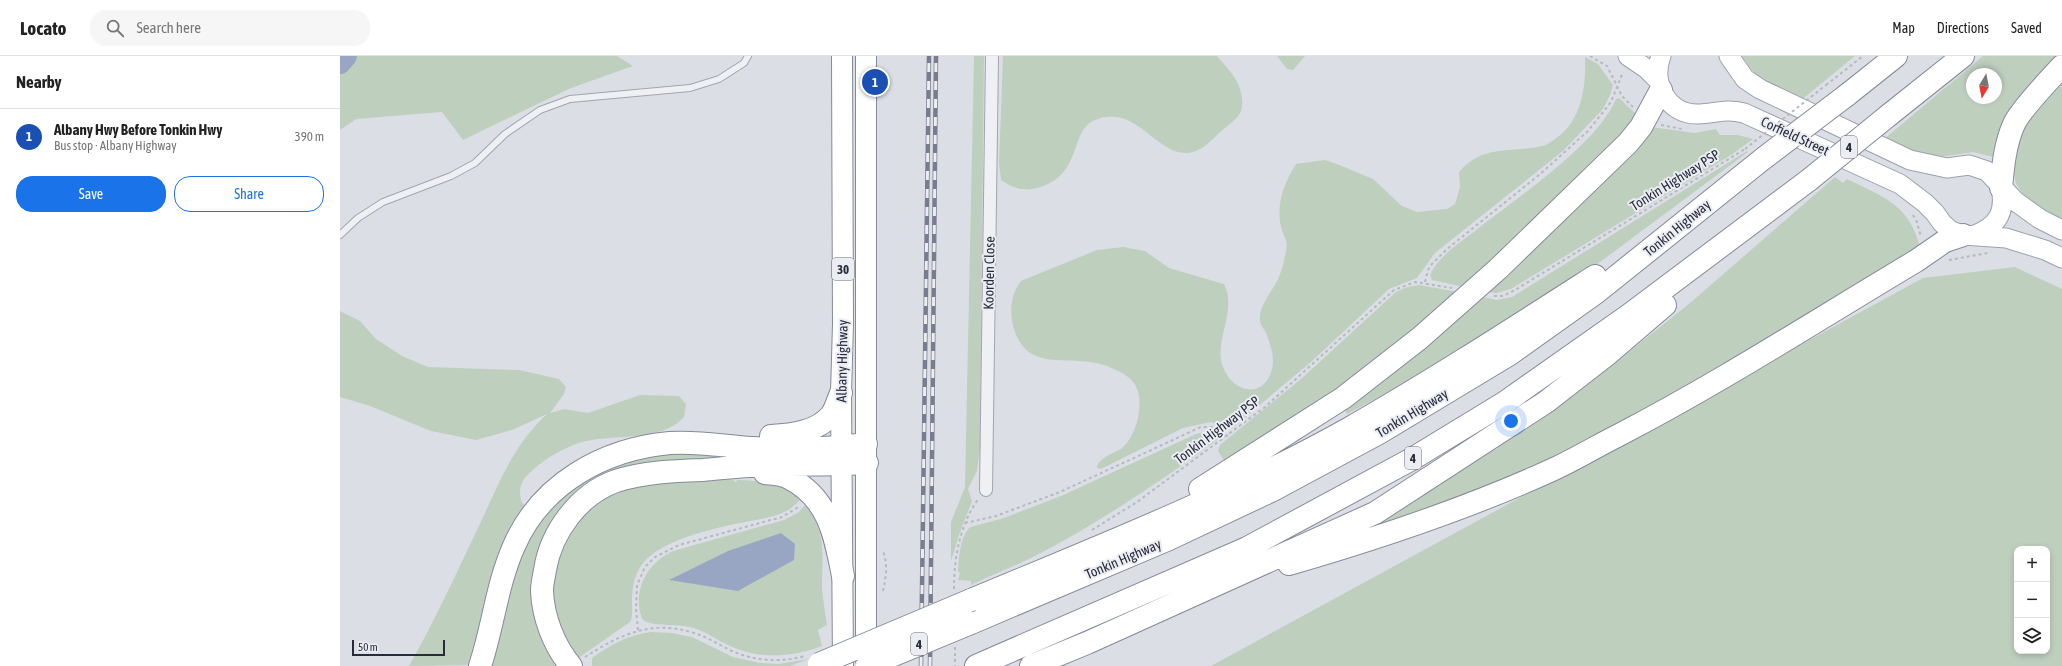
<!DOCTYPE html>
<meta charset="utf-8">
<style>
:root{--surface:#fff;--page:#f6f6f6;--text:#222;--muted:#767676;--line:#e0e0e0;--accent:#1a73e8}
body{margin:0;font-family:"Asap Condensed",sans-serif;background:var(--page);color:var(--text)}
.controls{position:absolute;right:12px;bottom:12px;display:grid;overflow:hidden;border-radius:8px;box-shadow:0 2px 6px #0003}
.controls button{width:36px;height:36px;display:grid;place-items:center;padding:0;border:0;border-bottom:1px solid var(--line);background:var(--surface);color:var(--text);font:20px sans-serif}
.compass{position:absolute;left:1626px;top:12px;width:36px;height:36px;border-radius:50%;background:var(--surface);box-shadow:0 2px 6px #0003;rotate:190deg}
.scale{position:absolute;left:12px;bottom:10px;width:93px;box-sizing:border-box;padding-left:4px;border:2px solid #272b3b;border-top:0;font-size:11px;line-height:14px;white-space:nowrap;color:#272b3b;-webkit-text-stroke:3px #ebedf3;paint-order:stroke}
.you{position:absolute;left:1171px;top:365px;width:14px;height:14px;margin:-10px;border:3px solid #fff;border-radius:50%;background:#1a73e8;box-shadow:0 0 0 6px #1a73e833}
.badge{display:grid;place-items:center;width:26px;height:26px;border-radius:50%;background:var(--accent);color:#fff;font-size:13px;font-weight:700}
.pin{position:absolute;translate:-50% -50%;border:2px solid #fff;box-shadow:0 1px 4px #0006}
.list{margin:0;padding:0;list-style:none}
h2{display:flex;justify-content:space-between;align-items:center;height:52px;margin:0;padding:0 16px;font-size:17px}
h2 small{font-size:13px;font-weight:400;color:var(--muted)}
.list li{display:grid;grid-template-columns:26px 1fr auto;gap:12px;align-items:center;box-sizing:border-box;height:56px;padding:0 16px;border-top:1px solid var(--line)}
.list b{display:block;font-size:15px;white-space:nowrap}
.list p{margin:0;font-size:13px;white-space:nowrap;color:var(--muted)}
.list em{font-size:13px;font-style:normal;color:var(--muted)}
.actions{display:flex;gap:8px;padding:12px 16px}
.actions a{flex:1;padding:9px 0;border:1px solid var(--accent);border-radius:16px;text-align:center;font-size:14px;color:var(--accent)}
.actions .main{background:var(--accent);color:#fff}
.icon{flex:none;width:22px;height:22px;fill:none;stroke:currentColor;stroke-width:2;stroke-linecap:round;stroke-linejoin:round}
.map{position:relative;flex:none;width:1722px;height:610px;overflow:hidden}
header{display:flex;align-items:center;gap:24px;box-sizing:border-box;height:56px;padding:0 20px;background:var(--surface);border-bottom:1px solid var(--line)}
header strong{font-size:19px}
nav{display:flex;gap:22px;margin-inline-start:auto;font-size:14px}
.search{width:280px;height:36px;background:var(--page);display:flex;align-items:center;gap:10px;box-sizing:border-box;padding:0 14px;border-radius:16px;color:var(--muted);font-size:15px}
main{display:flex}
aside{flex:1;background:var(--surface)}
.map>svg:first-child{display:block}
.green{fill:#bfcfbe;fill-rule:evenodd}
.water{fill:#99a6c3}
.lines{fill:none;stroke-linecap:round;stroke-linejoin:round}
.river{stroke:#99a6c3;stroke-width:22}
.service-casing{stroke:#a2a5af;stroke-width:8}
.minor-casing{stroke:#a2a5af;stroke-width:14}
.primary-casing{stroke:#9ca1b0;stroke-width:21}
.trunk-casing{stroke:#858a9b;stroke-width:22}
.motorway-casing{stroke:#858a9b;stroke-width:24}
.path{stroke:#b7b9c0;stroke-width:2;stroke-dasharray:3 3;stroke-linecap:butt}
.service{stroke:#eff0f4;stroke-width:6}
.minor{stroke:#eff0f4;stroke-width:12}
.primary{stroke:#fff;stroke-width:19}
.trunk{stroke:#fff;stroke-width:20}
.motorway{stroke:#fff;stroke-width:22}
.rail-casing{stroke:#777c8e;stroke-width:4.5}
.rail{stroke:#ebedf3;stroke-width:3;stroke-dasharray:9;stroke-linecap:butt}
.motorway-bridge-casing{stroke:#858a9b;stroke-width:24;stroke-linecap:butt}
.path-bridge{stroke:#b7b9c0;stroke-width:2;stroke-dasharray:3 3;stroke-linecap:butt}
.motorway-bridge{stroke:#fff;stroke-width:22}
.labels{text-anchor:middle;stroke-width:4;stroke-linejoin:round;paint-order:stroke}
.shield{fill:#ebedf3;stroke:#626572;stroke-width:1}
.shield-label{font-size:13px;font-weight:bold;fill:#272b3b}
.street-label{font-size:14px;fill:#272b3b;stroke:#ebedf3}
</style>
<header>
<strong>Locato</strong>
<div class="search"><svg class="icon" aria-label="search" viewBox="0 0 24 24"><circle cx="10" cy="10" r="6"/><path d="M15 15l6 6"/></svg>Search here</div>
<nav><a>Map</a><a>Directions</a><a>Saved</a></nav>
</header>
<main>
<aside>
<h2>Nearby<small></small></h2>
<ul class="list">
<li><span class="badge" style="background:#1a4fb4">1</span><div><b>Albany Hwy Before Tonkin Hwy</b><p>Bus stop · Albany Highway</p></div><em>390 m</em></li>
</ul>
<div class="actions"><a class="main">Save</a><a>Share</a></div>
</aside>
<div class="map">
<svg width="1722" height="610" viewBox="0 0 1722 610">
<rect width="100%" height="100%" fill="#dcdee5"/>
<path class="green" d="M0 0H277L293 10 231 32 123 84 102 56 16 63 0 74Z
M634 0H644L640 391 637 415 628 433 632 445 619 479 611 505V466L625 431Z
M663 0H877C888 13 901 25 902 43 904 58 896 63 885 72 877 78 870 87 862 92 822 116 801 44 755 64 729 75 743 117 701 131 685 136 674 133 661 124L659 107Z
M937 0H965L953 14 947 13Z
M1402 0H1515L1460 45 1418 22Z
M1643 0H1722L1656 88 1653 101 1633 96 1600 101 1585 100 1543 84ZM1632 18H1656V42H1632Z
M1245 1 1258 8 1273 29 1270 39 1263 53 1223 95 1095 197 1077 222 1049 233 971 306 891 373 871 366 843 372 761 413 757 412C757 402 775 397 782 392 796 381 804 349 797 333 794 324 785 318 778 315 773 313 768 310 764 309 727 297 683 320 672 265 670 250 672 237 681 225L757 194 783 191 805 195 829 212 884 228C898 255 873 284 883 311 893 337 924 344 932 313 935 301 930 286 925 275 923 272 920 268 920 264 918 251 933 234 938 223 941 216 944 207 945 200 949 183 945 185 941 171 936 148 944 127 956 108L985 104 1002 110 1033 123 1062 150 1077 156 1107 153 1115 148 1120 131 1119 116C1143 88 1170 97 1202 90 1205 90 1209 87 1212 85 1242 67 1246 32 1245 1Z
M1722 25V165L1691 149 1676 128 1671 103 1681 72Z
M1279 42 1295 57 1291 70 1136 219H1134L1124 231 1092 224 1090 219C1099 200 1119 187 1135 175 1175 143 1257 89 1276 43Z
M1311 71 1355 77 1376 73 1380 79H1398L1413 83 1391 99 1171 233 1156 237 1148 236Z
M1407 95 1408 96 1248 215 1075 322 1007 358 1004 353 1142 241 1157 244 1172 241Z
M1495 121 1503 127 1507 123C1543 141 1569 148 1580 191L1441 279 1191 415 1005 484 1158 392 1245 331 1350 247Z
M1675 211 1722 233V610H871L1583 222ZM1677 493H1707V595H1677Z
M1079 229 1118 236 1054 296 885 406 878 395 880 389 961 323 1056 236 1067 231Z
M0 255 20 265 36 283 62 300 88 311 179 314 219 323 226 331 224 338 210 357 224 353 248 357 300 339 339 340 346 348 344 361C321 387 271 377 239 387 224 392 206 402 194 413 182 423 177 431 182 447L190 452 130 609 69 610C94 566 115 520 137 474 157 432 172 390 207 358L172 374 136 384 91 375 30 350 0 341Z
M870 375 880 380 877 384C818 427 755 470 689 503 670 512 650 520 631 529V525L618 524 620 517 618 515C619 501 620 481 630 471L664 462 721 440 856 378Z
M328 397 476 399 349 408 229 452 198 573 208 597 217 610H150L165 538 185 488 221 438 273 408Z
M361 423 393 424 396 426 397 424C426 425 437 428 464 439 448 461 429 461 405 466 375 472 318 484 301 510 293 522 292 535 292 548 292 554 293 561 290 566L237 603 223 581 210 535 220 491 241 460 267 440 294 429Z
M465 449C487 473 482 502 482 532 483 544 485 556 487 569L478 574 482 590C453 601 420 604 390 590 376 584 365 574 349 571 336 568 310 571 302 563 292 534 307 507 333 495L444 464 459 456Z
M311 576 332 577 352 581 393 601 420 607 438 608 469 603 450 610H252V602C270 589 288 579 311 576Z"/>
<path class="water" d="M441 477 455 488 454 504 398 535 329 524 388 495Z"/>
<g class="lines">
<path class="river" d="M0 7 6 0"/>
<g class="service-casing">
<path id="service" d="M0 179 18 162 43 146 111 120 135 107 165 78 200 54 230 43 350 32 379 23 404 7 408 0"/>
</g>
<g class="minor-casing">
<path id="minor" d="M646 434 652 0"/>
</g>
<g class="primary-casing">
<path id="primary" d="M1288 0 1307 13 1317 23
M1321 0C1311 26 1327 58 1357 58 1375 58 1384 52 1404 57L1560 128 1585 147 1595 157 1602 167 1611 175 1623 179 1666 182 1705 194 1722 202
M1389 0 1405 23 1420 33 1570 104 1607 112 1629 109 1647 115 1675 145 1700 163 1722 174
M1635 179C1658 170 1666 156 1661 132"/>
</g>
<g class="trunk-casing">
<path id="trunk" d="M502 0 503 268 501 337 503 610
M526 0V604"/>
</g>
<g class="motorway-casing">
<path id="motorway" d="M1507 39 1556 0
M1549 59 1623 0
M1661 132C1663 110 1665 88 1674 68 1681 53 1710 23 1722 10
M431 380C452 379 478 376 492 358 496 352 498 344 501 337
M425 417C432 418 442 418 449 422 489 442 495 480 503 520
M860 433 1003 342 1080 282 1158 213 1288 87 1301 71 1321 34
M949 508C1039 482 1129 452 1214 413 1236 403 1257 390 1279 379 1381 326 1477 264 1576 205L1605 185 1623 179
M631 544C758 491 888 440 1008 373 1092 325 1174 272 1255 220
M631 567 829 483 933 434 1039 377 1170 298 1257 236 1424 102
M140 610C153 571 157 528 174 490 201 428 263 393 330 387 357 385 384 390 411 392 449 394 489 393 526 388
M231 610C214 590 203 561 202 535 202 528 204 520 205 514 211 476 239 438 276 425 304 416 334 415 363 414 386 412 409 409 433 409 464 408 495 409 527 407
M636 610 907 492 1072 403 1164 347 1289 259 1469 124
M691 610 747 587 1035 457 1206 346 1269 297 1325 249"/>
</g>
<path class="path" d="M1250 0 1267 10 1282 40 1293 51
M1486 29 1523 0
M1321 69 1342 73
M1573 159 1577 166 1581 181
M1609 204 1648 197
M1085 226 1088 214 1091 209 1107 193 1199 119 1248 75 1271 46 1283 16
M1154 240H1163L1175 234 1405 93
M625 467 656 460 720 436 861 371H871L888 380
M752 474 797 446 925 351 1054 234 1075 226 1112 232
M614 533C614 501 620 468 639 442
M543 535C546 521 548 509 543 495
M298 574 296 553 297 529 305 511 315 501 339 489 442 461 460 450
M615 591V610
M245 601C279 579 312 563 354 577 367 581 378 588 390 594 413 605 440 607 465 600"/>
<use href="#service" class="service"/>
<use href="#minor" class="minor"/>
<use href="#primary" class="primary"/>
<use href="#trunk" class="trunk"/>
<use href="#motorway" class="motorway"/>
<g class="rail-casing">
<path id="rail" d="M581 610 589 0
M590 610 596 0"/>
</g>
<use href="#rail" class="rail"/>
<g class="motorway-bridge-casing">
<path id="motorway-bridge" d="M1424 102 1507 39
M1469 124 1549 59
M479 608 631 544
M527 610 631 567"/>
</g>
<path class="path-bridge" d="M1405 93 1486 29"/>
<use href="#motorway-bridge" class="motorway-bridge"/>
</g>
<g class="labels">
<g class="shield">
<rect x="1501" y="80" width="16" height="22" rx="3"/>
<rect x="492" y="202" width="22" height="22" rx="3"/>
<rect x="1065" y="391" width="16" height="22" rx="3"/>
<rect x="571" y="577" width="16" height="22" rx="3"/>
</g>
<g class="shield-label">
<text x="1509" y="96">4</text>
<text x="503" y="218">30</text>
<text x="1073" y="407">4</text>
<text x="579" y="593">4</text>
</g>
<g class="street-label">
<text transform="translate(1455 80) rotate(25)" y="5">Corfield Street</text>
<text transform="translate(1335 124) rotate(-32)" y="5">Tonkin Highway PSP</text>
<text transform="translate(1337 172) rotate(-39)" y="5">Tonkin Highway</text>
<text transform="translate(649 217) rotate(-89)" y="5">Koorden Close</text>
<text transform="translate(502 305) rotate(-89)" y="5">Albany Highway</text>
<text transform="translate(1072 357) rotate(-31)" y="5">Tonkin Highway</text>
<text transform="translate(877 374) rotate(-37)" y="5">Tonkin Highway PSP</text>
<text transform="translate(783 503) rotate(-23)" y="5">Tonkin Highway</text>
</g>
</g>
</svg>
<div class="controls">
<button>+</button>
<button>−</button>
<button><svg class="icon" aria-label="layers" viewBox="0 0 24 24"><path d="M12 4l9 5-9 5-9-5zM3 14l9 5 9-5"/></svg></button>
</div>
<svg class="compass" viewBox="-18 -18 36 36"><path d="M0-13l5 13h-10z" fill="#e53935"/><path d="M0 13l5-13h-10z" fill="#767676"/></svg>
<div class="scale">50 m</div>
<div class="you"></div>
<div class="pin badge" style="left:535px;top:26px;background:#1a4fb4">1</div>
</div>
</main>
